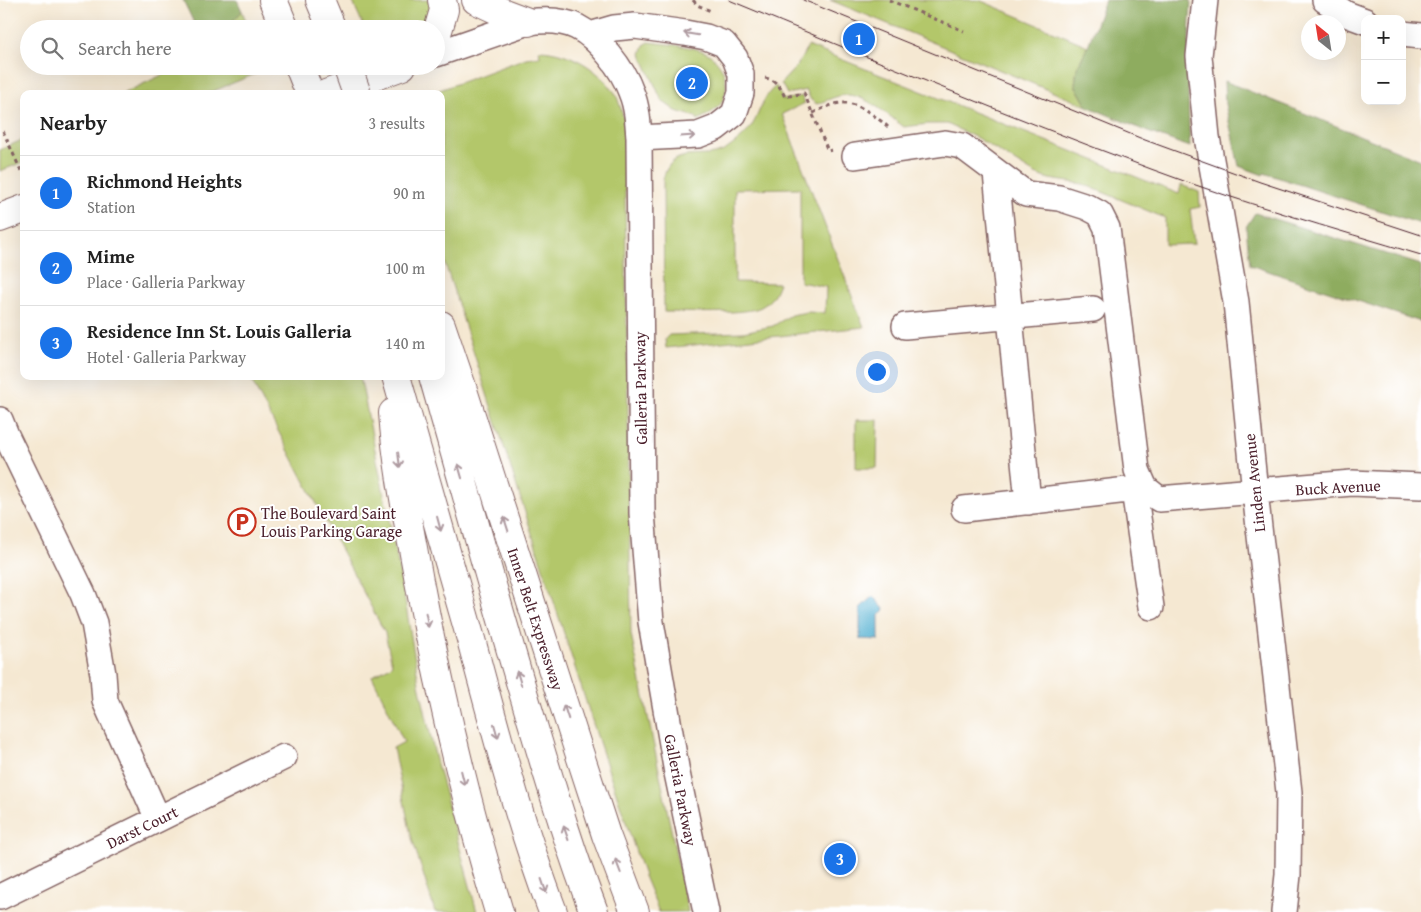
<!DOCTYPE html>
<meta charset="utf-8">
<style>
:root{--surface:#fff;--page:#f6f6f6;--text:#222;--muted:#767676;--line:#e0e0e0;--accent:#1a73e8}
body{margin:0;font-family:"Gentium Book Plus",serif;background:var(--page);color:var(--text)}
.controls{position:absolute;right:15px;top:15px;display:grid;overflow:hidden;border-radius:10px;box-shadow:0 5px 20px #0002}
.controls button{width:45px;height:45px;display:grid;place-items:center;padding:0;border:0;border-bottom:1px solid var(--line);background:var(--surface);color:var(--text);font:25px sans-serif}
.compass{position:absolute;left:1301px;top:15px;width:45px;height:45px;border-radius:50%;background:var(--surface);box-shadow:0 5px 20px #0002;rotate:330deg}
.you{position:absolute;left:876px;top:371px;width:18px;height:18px;margin:-12px;border:4px solid #fff;border-radius:50%;background:#1a73e8;box-shadow:0 0 0 8px #1a73e833}
.badge{display:grid;place-items:center;width:32px;height:32px;border-radius:50%;background:var(--accent);color:#fff;font-size:16px;font-weight:700}
.pin{position:absolute;translate:-50% -50%;border:2px solid #fff;box-shadow:0 1px 5px #0006}
.list{margin:0;padding:0;list-style:none}
h2{display:flex;justify-content:space-between;align-items:center;height:65px;margin:0;padding:0 20px;font-size:21px}
h2 small{font-size:16px;font-weight:400;color:var(--muted)}
.list li{display:grid;grid-template-columns:32px 1fr auto;gap:15px;align-items:center;box-sizing:border-box;height:75px;padding:0 20px;border-top:1px solid var(--line)}
.list b{display:block;font-size:19px;white-space:nowrap}
.list p{margin:0;font-size:16px;white-space:nowrap;color:var(--muted)}
.list em{font-size:16px;font-style:normal;color:var(--muted)}
.icon{flex:none;width:28px;height:28px;fill:none;stroke:currentColor;stroke-width:2;stroke-linecap:round;stroke-linejoin:round}
.map{position:relative;flex:none;width:1421px;height:912px;overflow:hidden}
.search{position:absolute;background:var(--surface);box-shadow:0 5px 20px #0002;left:20px;top:20px;width:425px;height:55px;display:flex;align-items:center;gap:12px;box-sizing:border-box;padding:0 18px;border-radius:28px;color:var(--muted);font-size:19px}
.panel{position:absolute;background:var(--surface);box-shadow:0 5px 20px #0002;left:20px;top:90px;width:425px;height:290px;border-radius:10px}
.map>svg:first-child{display:block}
.green{fill:#b3c76b;stroke:#7e734b}
.forest{fill:#8eac5f;stroke:#6c6645}
.water{fill:#53b0d1;stroke:#4e687e}
.lines{fill:none;stroke-linecap:round;stroke-linejoin:round}
.minor-casing{stroke:#866565;stroke-width:28}
.major-casing{stroke:#866565;stroke-width:30}
.highway-casing{stroke:#866565;stroke-width:30}
.path{stroke:#866565;stroke-width:3;stroke-dasharray:4 4;stroke-linecap:butt}
.minor{stroke:#fff;stroke-width:25}
.major{stroke:#fff;stroke-width:28}
.highway{stroke:#fff;stroke-width:28}
.tram{stroke:#4a1f2b;stroke-width:1}
.highway-bridge-casing{stroke:#866565;stroke-width:30;stroke-linecap:butt}
.highway-bridge{stroke:#fff;stroke-width:28}
.oneway{stroke:#ae9aa0}
.labels{text-anchor:middle;stroke-width:4;stroke-linejoin:round;paint-order:stroke}
.street-label{font-size:16px;fill:#4a1f2b;stroke:#fff}
.poi-label{font-size:16px;fill:#4a1f2b;stroke:#fff;text-anchor:start}
</style>
<div class="map">
<svg width="1421" height="912" viewBox="0 0 1421 912">
<rect width="100%" height="100%" fill="#fff"/>
<filter id="ink" filterUnits="userSpaceOnUse"><feTurbulence type="fractalNoise" baseFrequency=".02" numOctaves="2"/><feDisplacementMap in="SourceGraphic" scale="10" xChannelSelector="R" yChannelSelector="G"/><feConvolveMatrix kernelMatrix="1 2 1 2 8 2 1 2 1" color-interpolation-filters="sRGB"/></filter>
<filter id="wash" filterUnits="userSpaceOnUse"><feTurbulence type="fractalNoise" baseFrequency=".0096" numOctaves="4" result="noise"/><feDisplacementMap in="SourceGraphic" scale="20" xChannelSelector="R" yChannelSelector="G"/><feGaussianBlur stdDeviation="1.12" result="paint"/><feColorMatrix in="noise" values="0 0 0 0 0 0 0 0 0 0 0 0 0 0 0 0 0 1.4 0 .05"/><feComposite in="paint" operator="in"/></filter>
<g filter="url(#wash)">
<rect width="100%" height="100%" fill="#f5e8d2"/>
<path class="green" d="M352 0H430C430 7 431 18 424 22 411 32 381 29 365 29Z
M830 0H979L1088 46 1077 68 1075 85 1087 106Z
M242 11 249 29H220L227 27Z
M649 42C665 44 694 46 707 53 726 64 733 91 718 107 712 113 705 116 698 120L696 117 676 111 662 101 641 54 644 45Z
M808 46 1179 194 1181 185 1199 192 1200 207 1190 209 1194 244 1165 245V218L1083 184 1049 179 1035 174 977 138 947 124H928L904 127C889 116 866 95 847 95 837 95 826 101 817 104L811 100 806 90 787 94 781 83 797 66Z
M539 50C569 51 598 68 615 93 619 100 621 111 624 119L631 634 688 912H659L644 876 598 739 441 251V94H429L526 58 540 56Z
M181 66H264L265 70 206 94H122Z
M776 86 783 100 802 96 805 103 782 114 864 327 666 348 665 339 669 335 743 332 773 326 791 315 807 312 825 313 826 287 800 282V188L735 189V282L779 283C775 293 772 301 761 307 747 315 684 312 664 312L663 179C673 142 703 164 727 149 734 144 742 138 748 131 760 117 760 98 776 86Z
M24 139V162L0 171V150Z
M249 376H360L403 588 419 684 436 760 477 912H435L411 835 393 748 404 742 372 676 389 667 392 664 385 633Z
M856 420H878L877 468H856Z"/>
<path class="forest" d="M183 0H237L242 11 227 27 220 29H202L195 25Z
M1105 0H1191C1188 49 1187 98 1190 147L1148 132 1087 106 1075 85 1077 68 1088 46Z
M1224 81 1421 160V224L1264 173 1263 175 1239 166 1225 104Z
M1255 213 1421 265V322L1250 265 1246 227Z"/>
<path class="water" d="M873 596 885 610 879 615V640L860 639V608Z"/>
</g>
<g filter="url(#ink)">
<g class="lines">
<g class="minor-casing">
<path id="minor" d="M1205 0 1199 56 1207 137 1236 302 1255 492 1289 792 1288 875 1284 912
M1325 0 1346 14 1365 21
M1402 34 1421 36
M590 35 614 28 635 26 685 33 706 37 724 44 735 58 741 74V93L734 114 716 128 698 135 639 138
M436 54 528 22C543 20 563 20 577 27 599 38 623 69 631 92 637 106 638 122 639 138L642 513 651 622 677 773 706 912
M855 156 945 143 962 146 1026 194 1059 198 1087 207 1100 214 1107 228 1137 470 1145 488 1159 499 1352 483 1421 486
M996 173 1028 502
M905 326 1093 309
M0 420 6 435 83 594 94 623 103 674 105 701 158 819
M1134 490 1151 607
M964 509 1145 488
M0 897 284 757"/>
</g>
<g class="major-casing">
<path id="major" d="M326 94 402 66
M0 218 24 209"/>
</g>
<g class="highway-casing">
<path id="highway" d="M273 0 285 29
M320 0 332 29
M476 0 504 13 528 22
M436 37 444 10 442 0
M299 66 310 94
M441 325 461 384 579 752 606 835 635 912
M396 376C422 465 447 554 472 643 496 733 520 825 553 912
M433 376C466 491 497 607 532 722 551 785 570 850 594 912
M393 413C397 469 409 525 419 581 440 692 466 803 499 912"/>
</g>
<path class="path" d="M693 0 697 5 713 12
M889 0 964 31
M765 78C777 80 780 87 785 97L804 93 828 151 832 150
M813 113C822 109 833 103 843 103 858 102 878 118 888 127
M3 131 21 171"/>
<use href="#minor" class="minor"/>
<use href="#major" class="major"/>
<use href="#highway" class="highway"/>
<path class="tram" d="M729 0C869 58 1009 116 1151 169 1239 202 1331 228 1421 255
M803 0 1145 140 1260 182 1421 235"/>
<g class="highway-bridge-casing">
<path id="highway-bridge" d="M347 66 357 94"/>
</g>
<use href="#highway-bridge" class="highway-bridge"/>
</g>
<defs><path id="oneway-shaft" d="M-6 0H5M1.5-3L5.5 0L1.5 3" fill="none" stroke-width="1.6" stroke-linecap="round" stroke-linejoin="round" transform="scale(1.25)"/></defs>
<g class="oneway">
<use href="#oneway-shaft" transform="translate(691 34) rotate(-171)"/>
<use href="#oneway-shaft" transform="translate(688 136) rotate(-4)"/>
<use href="#oneway-shaft" transform="translate(399 460) rotate(83)"/>
<use href="#oneway-shaft" transform="translate(460 471) rotate(-106)"/>
<use href="#oneway-shaft" transform="translate(439 524) rotate(75)"/>
<use href="#oneway-shaft" transform="translate(506 524) rotate(-108)"/>
<use href="#oneway-shaft" transform="translate(427 620) rotate(79)"/>
<use href="#oneway-shaft" transform="translate(519 678) rotate(-107)"/>
<use href="#oneway-shaft" transform="translate(566 712) rotate(-108)"/>
<use href="#oneway-shaft" transform="translate(496 731) rotate(74)"/>
<use href="#oneway-shaft" transform="translate(463 778) rotate(76)"/>
<use href="#oneway-shaft" transform="translate(566 833) rotate(-109)"/>
<use href="#oneway-shaft" transform="translate(618 866) rotate(-111)"/>
<use href="#oneway-shaft" transform="translate(544 886) rotate(71)"/>
</g>
</g>
<defs>
<g id="parking-ring" transform="scale(1.4375)"><circle r="9.5" fill="#fff" stroke="#c8321e" stroke-width="1.5"/><path d="M-3.5-5.5H1a3.5 3.5 0 0 1 0 7H-1V5.5H-3.5ZM-1-3.4V-.6H.8a1.4 1.4 0 0 0 0-2.8Z" fill="#c8321e"/></g>
</defs>
<g fill-rule="evenodd">
<use href="#parking-ring" x="242" y="522"/>
</g>
<g class="labels">
<g class="street-label">
<text transform="translate(640 388) rotate(-91)" y="6">Galleria Parkway</text>
<text transform="translate(1254 483) rotate(-96)" y="6">Linden Avenue</text>
<text transform="translate(1338 487) rotate(-3)" y="6">Buck Avenue</text>
<text transform="translate(536 619) rotate(72)" y="6">Inner Belt Expressway</text>
<text transform="translate(681 790) rotate(79)" y="6">Galleria Parkway</text>
<text transform="translate(142 827) rotate(-26)" y="6">Darst Court</text>
</g>
<g class="poi-label">
<text x="261" y="519">The Boulevard Saint<tspan x="261" dy="18">Louis Parking Garage</tspan></text>
</g>
</g>
</svg>
<div class="controls">
<button>+</button>
<button>−</button>
</div>
<svg class="compass" viewBox="-18 -18 36 36"><path d="M0-13l5 13h-10z" fill="#e53935"/><path d="M0 13l5-13h-10z" fill="#767676"/></svg>
<div class="you"></div>
<div class="pin badge" style="left:859px;top:39px">1</div>
<div class="pin badge" style="left:692px;top:83px">2</div>
<div class="pin badge" style="left:840px;top:859px">3</div>
<div class="search"><svg class="icon" aria-label="search" viewBox="0 0 24 24"><circle cx="10" cy="10" r="6"/><path d="M15 15l6 6"/></svg>Search here</div>
<section class="panel">
<h2>Nearby<small>3 results</small></h2>
<ul class="list">
<li><span class="badge">1</span><div><b>Richmond Heights</b><p>Station</p></div><em>90 m</em></li>
<li><span class="badge">2</span><div><b>Mime</b><p>Place · Galleria Parkway</p></div><em>100 m</em></li>
<li><span class="badge">3</span><div><b>Residence Inn St. Louis Galleria</b><p>Hotel · Galleria Parkway</p></div><em>140 m</em></li>
</ul>
</section>
</div>
